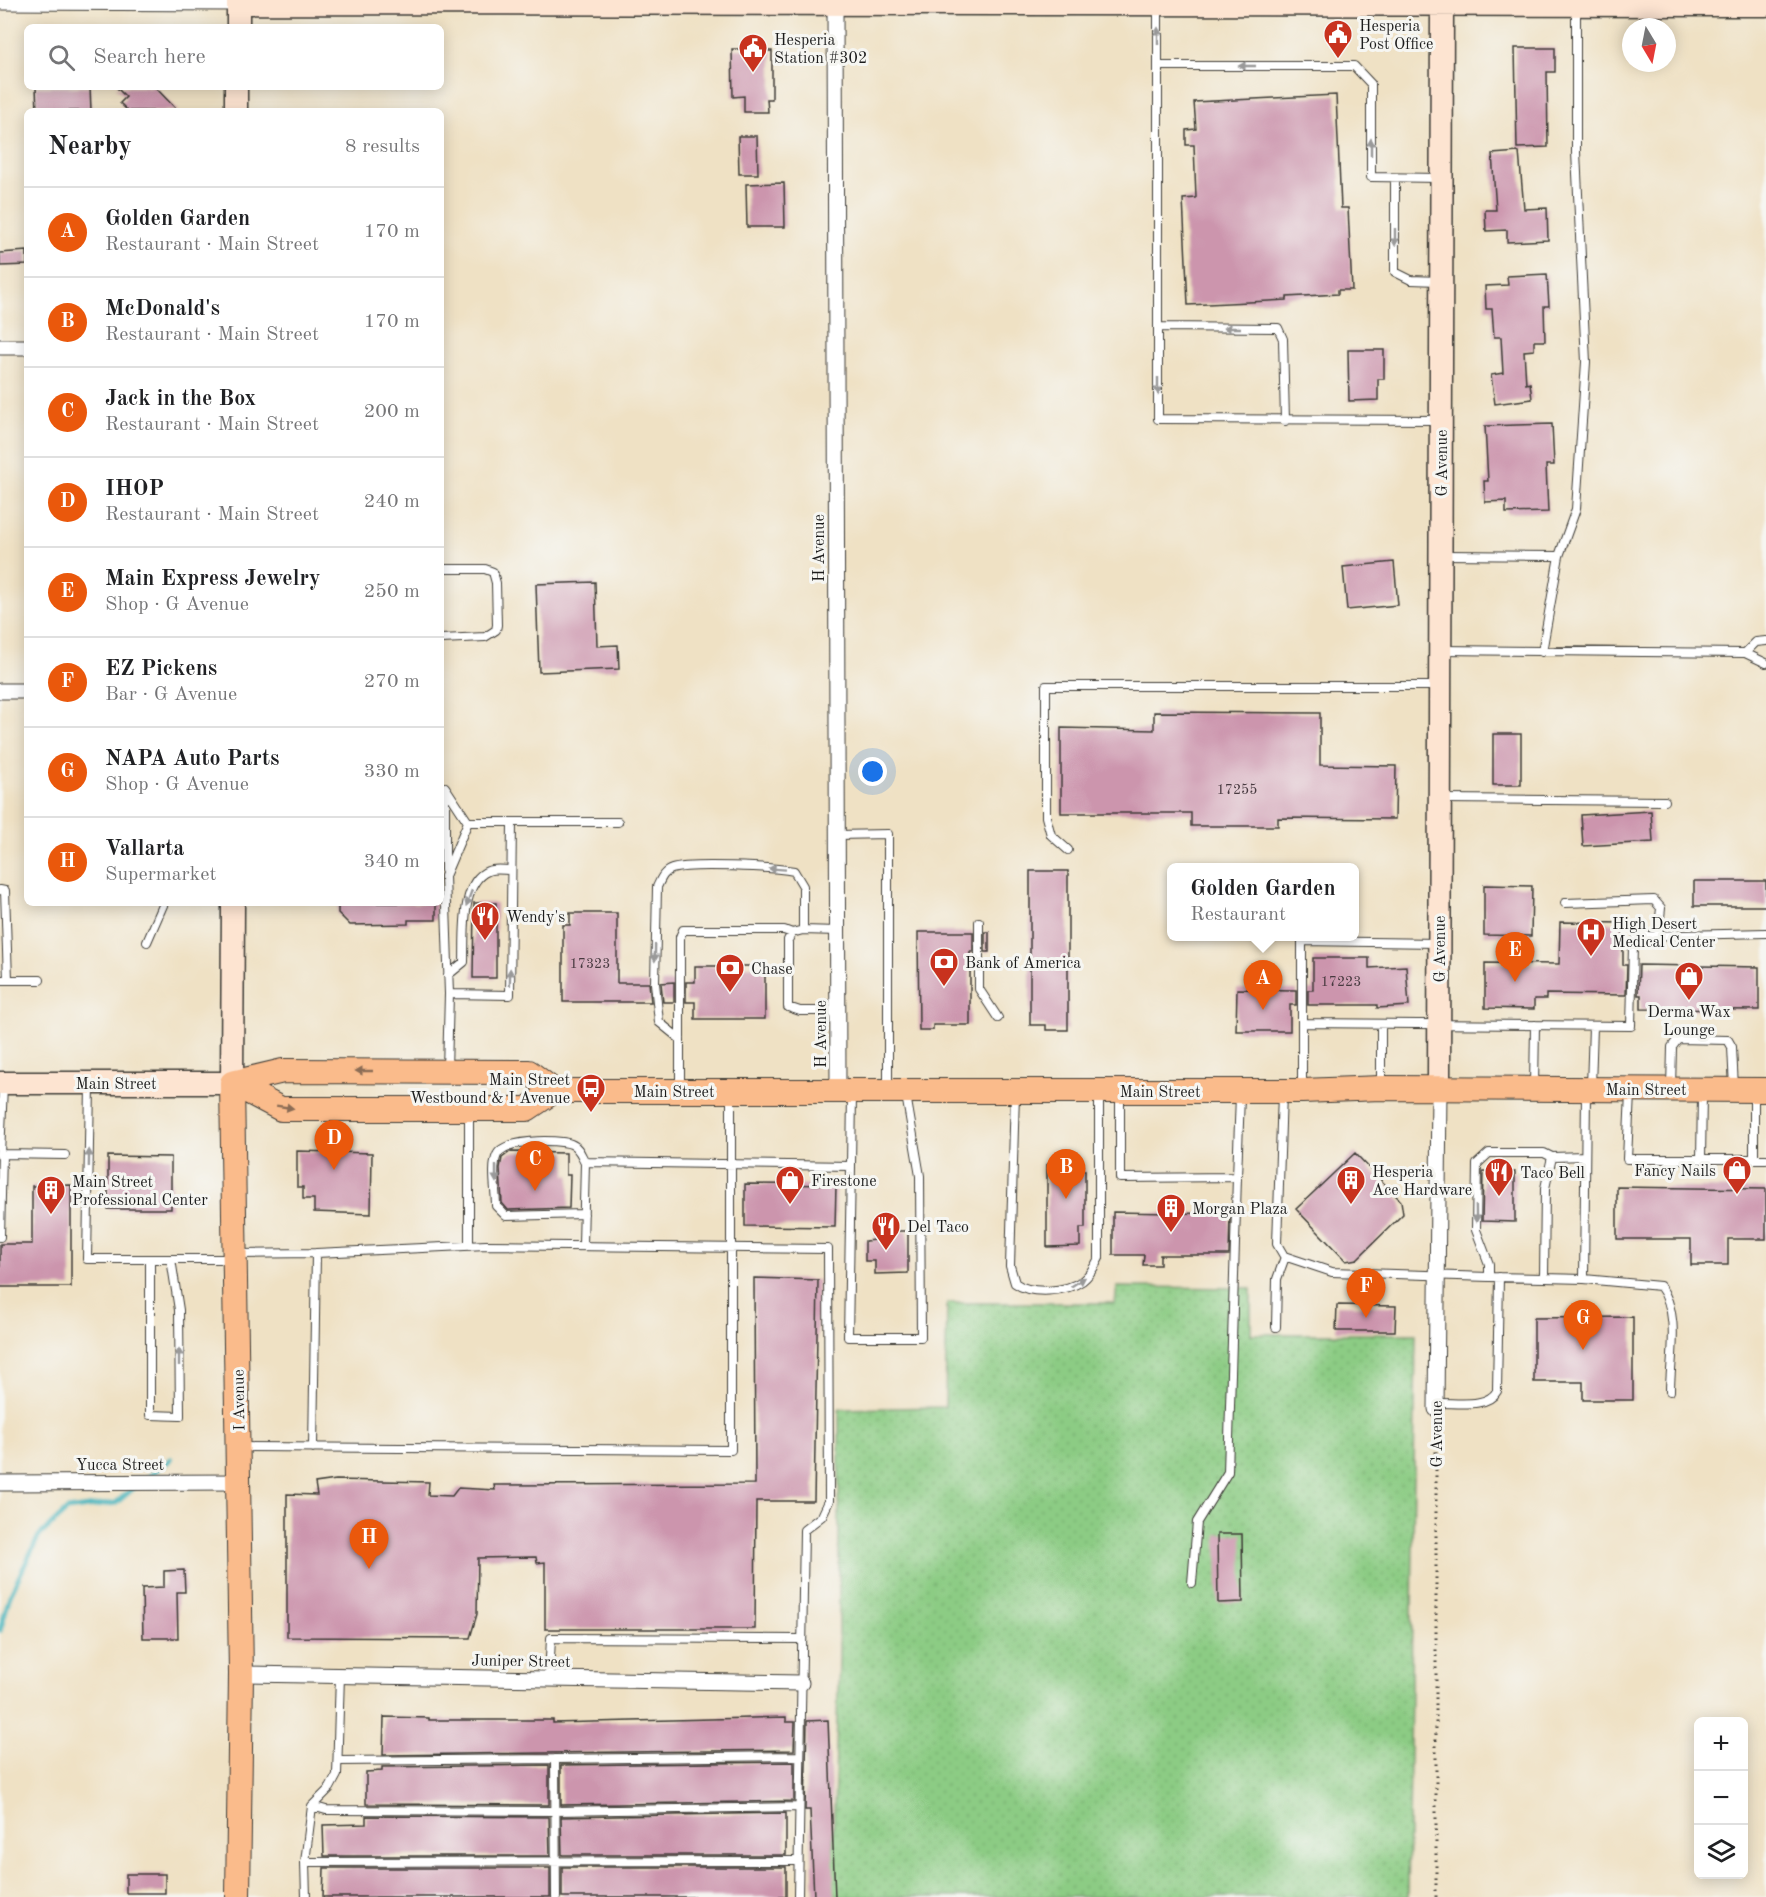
<!DOCTYPE html>
<meta charset="utf-8">
<style>
:root{--surface:#fff;--page:#f6f6f6;--text:#202124;--muted:#757577;--line:#e0e0e0;--accent:#ea580c}
body{margin:0;font-family:"Old Standard TT",serif;background:var(--page);color:var(--text)}
.controls{position:absolute;right:18px;bottom:18px;display:grid;overflow:hidden;border-radius:9px;box-shadow:0 3px 15px #0003}
.controls button{width:54px;height:54px;display:grid;place-items:center;padding:0;border:0;border-bottom:2px solid var(--line);background:var(--surface);color:var(--text);font:30px sans-serif}
.compass{position:absolute;left:1622px;top:18px;width:54px;height:54px;border-radius:50%;background:var(--surface);box-shadow:0 3px 15px #0003;rotate:170deg}
.you{position:absolute;left:873px;top:772px;width:21px;height:21px;margin:-15px;border:4px solid #fff;border-radius:50%;background:#1a73e8;box-shadow:0 0 0 9px #1a73e833}
.badge{display:grid;place-items:center;width:39px;height:39px;border-radius:50%;background:var(--accent);color:#fff;font-size:20px;font-weight:700}
.pin{position:absolute;translate:-50% -50px;filter:drop-shadow(0 2px 3px #0008)}
.pin::after{content:'';position:absolute;top:32px;width:21px;height:18px;background:inherit;clip-path:polygon(0 0,100% 0,50% 100%)}
.popup{position:absolute;left:1167px;top:863px;width:192px;height:78px;box-sizing:border-box;display:grid;place-content:center;border-radius:9px;background:var(--surface);filter:drop-shadow(0 2px 4px #0005);font-size:20px;white-space:nowrap;color:var(--muted)}
.popup b{font-size:22px;color:var(--text)}
.popup::after{content:'';position:absolute;left:50%;top:100%;margin-left:-12px;border:12px solid transparent;border-top-color:var(--surface)}
.list{margin:0;padding:0;list-style:none}
h2{display:flex;justify-content:space-between;align-items:center;height:78px;margin:0;padding:0 24px;font-size:26px}
h2 small{font-size:20px;font-weight:400;color:var(--muted)}
.list li{display:grid;grid-template-columns:39px 1fr auto;gap:18px;align-items:center;box-sizing:border-box;height:90px;padding:0 24px;border-top:2px solid var(--line)}
.list b{display:block;font-size:22px;white-space:nowrap}
.list p{margin:0;font-size:20px;white-space:nowrap;color:var(--muted)}
.list em{font-size:20px;font-style:normal;color:var(--muted)}
.icon{flex:none;width:33px;height:33px;fill:none;stroke:currentColor;stroke-width:2;stroke-linecap:round;stroke-linejoin:round}
.map{position:relative;flex:none;width:1766px;height:1897px;overflow:hidden}
.search{position:absolute;background:var(--surface);box-shadow:0 3px 15px #0003;left:24px;top:24px;width:420px;height:66px;display:flex;align-items:center;gap:15px;box-sizing:border-box;padding:0 21px;border-radius:9px;color:var(--muted);font-size:22px}
.panel{position:absolute;background:var(--surface);box-shadow:0 3px 15px #0003;left:24px;top:108px;width:420px;height:798px;border-radius:9px}
.map>svg:first-child{display:block}
.grass{fill:url(#grass-dots);stroke:#547450;stroke-width:1.5}
.lines{fill:none;stroke-linecap:round;stroke-linejoin:round}
.stream{stroke:#44b4bb;stroke-width:5}
.building{fill:#cc95ad}
.lane-casing{stroke:#3c3a35;stroke-width:10}
.street-casing{stroke:#3c3a35;stroke-width:17}
.secondary-casing{stroke:#3c3a35;stroke-width:25}
.primary-casing{stroke:#3c3a35;stroke-width:26}
.path{stroke:#3c3a35;stroke-width:3;stroke-dasharray:1.5 4.5;stroke-linecap:butt}
.lane{stroke:#fff;stroke-width:8}
.street{stroke:#fff;stroke-width:15}
.secondary{stroke:#fde4d1;stroke-width:22}
.primary{stroke:#fabb8b;stroke-width:24}
.oneway{fill:#999}
.oneway2{fill:#8b6c54}
.labels{text-anchor:middle;stroke-width:6;stroke-linejoin:round;paint-order:stroke}
.number-label{font-size:14px;fill:#483a40}
.poi-label{font-size:16px;fill:#1c1c1c;stroke:#f6f6f2;text-anchor:start}
.street-label{font-size:16px;fill:#1c1c1c;stroke:#f6f6f2}
</style>
<div class="map">
<svg width="1766" height="1897" viewBox="0 0 1766 1897">
<defs>
<pattern id="grass-dots" width="8" height="8" patternUnits="userSpaceOnUse" patternTransform="scale(1.5)"><rect width="8" height="8" fill="#8ccc84"/><path d="M2 2h.1M6 6h.1" fill="none" stroke="#78af71" stroke-width="1.8" stroke-linecap="round"/></pattern>
</defs>
<rect width="100%" height="100%" fill="#f6f6f2"/>
<filter id="ink" filterUnits="userSpaceOnUse"><feTurbulence type="fractalNoise" baseFrequency=".0167" numOctaves="2"/><feDisplacementMap in="SourceGraphic" scale="12" xChannelSelector="R" yChannelSelector="G"/><feConvolveMatrix kernelMatrix="1 2 1 2 8 2 1 2 1" color-interpolation-filters="sRGB"/></filter>
<filter id="wash" filterUnits="userSpaceOnUse"><feTurbulence type="fractalNoise" baseFrequency=".008" numOctaves="4" result="noise"/><feDisplacementMap in="SourceGraphic" scale="24" xChannelSelector="R" yChannelSelector="G"/><feGaussianBlur stdDeviation="1.35" result="paint"/><feColorMatrix in="noise" values="0 0 0 0 0 0 0 0 0 0 0 0 0 0 0 0 0 1.4 0 .05"/><feComposite in="paint" operator="in"/></filter>
<g filter="url(#wash)">
<rect width="100%" height="100%" fill="#efe1c4"/>
<path class="grass" d="M1117 1287 1251 1288V1334H1416L1408 1897H831L839 1661V1409L945 1407 947 1303H1115Z"/>
<g class="lines">
<path class="stream" d="M146 1479 171 1459
M0 1631 10 1595 39 1536 67 1510 116 1503 136 1486"/>
</g>
<g id="blocks">
<path class="building" d="M1515 48H1555V72H1547L1548 147 1517 148Z
M732 49H765V51H772V99H767L768 112H744V96L733 97Z
M36 87H90L91 111H37Z
M116 87H155L178 111H128L120 103 126 97Z
M1336 95 1341 208H1348L1352 290H1338V294L1287 297V300L1188 305 1183 199 1196 198 1194 145H1186V130L1196 129 1194 102Z
M738 136H757L758 174H739Z
M1519 152 1524 209 1547 208 1548 240 1507 242V230L1486 231 1485 210H1496L1492 154Z
M784 183 785 227H747L746 184Z
M27 251V265L0 266V253Z
M1547 274 1549 306H1544L1545 341H1534V350L1524 351 1526 384 1530 383 1532 399 1495 404 1491 375 1503 373 1501 337H1494L1492 309H1486L1485 286 1508 285 1507 276Z
M1348 350H1384V379H1378V400L1349 401Z
M1552 424 1554 465H1546L1548 512 1506 513V501L1485 502 1484 481H1488L1485 426Z
M1394 562 1398 605 1347 610 1343 567Z
M595 582 597 646 618 645 619 669 539 672 536 584Z
M1154 712 1320 713V765L1396 766 1395 819 1278 818V826H1191V813H1061V728L1154 730Z
M1493 734H1521V785H1493Z
M1651 811 1653 842 1583 846 1581 815Z
M1030 871H1068V1030H1046V1025H1030Z
M1694 881H1766V906H1694Z
M1484 885 1532 886 1531 936 1484 935Z
M338 903H436V920H408V924L350 925 338 913Z
M474 903H496V978H473Z
M570 913H617V983H649L651 1002H563V925H570Z
M1560 922 1623 923V965H1627L1626 995 1546 994V999H1534V1009L1485 1008V963L1559 964Z
M918 932H973V952H970V1025H933V1030H919Z
M985 932H989V952H985Z
M1313 958H1369V968L1406 966 1409 1006 1377 1008V1005H1308V990H1313Z
M1639 965 1759 967V1010L1641 1009V995H1638Z
M695 966H765V1019H695V1002H686V982H695Z
M674 982V1002H663L661 983Z
M1237 989 1296 990V1005H1290V1031H1236Z
M297 1151 372 1153 371 1214 314 1212V1199H303V1187H297Z
M510 1152 566 1153V1175H570L569 1208 508 1210 502 1203 500 1168 502 1158Z
M1355 1153 1401 1201 1403 1214 1357 1259 1346 1261 1296 1209Z
M108 1156 171 1157V1209H108Z
M1080 1163V1170H1085V1228H1080V1246L1047 1247V1164Z
M1483 1172H1515V1222L1482 1221Z
M745 1184 836 1185 835 1227 745 1226Z
M71 1185V1287H0V1244H32V1186Z
M1617 1187 1766 1189V1239H1728V1265H1691V1239H1617Z
M1113 1212 1230 1214 1229 1255H1160V1265H1143L1144 1255H1113Z
M875 1231H908V1273L875 1274V1261H865V1241L875 1240Z
M754 1278 818 1280 814 1501H756L755 1629H545V1562L537 1563 536 1557 478 1558 477 1614 470 1638 287 1637V1494L317 1495 315 1483 336 1480 429 1482 428 1495 452 1496 458 1488 495 1490 494 1485 755 1484Z
M1337 1305 1396 1306 1395 1331H1336Z
M1633 1317V1400H1583V1382H1534V1318Z
M1217 1534H1242L1243 1602 1218 1603Z
M184 1570 185 1592H177L178 1638H143L142 1588 164 1587V1571Z
M384 1717 429 1718V1720H553V1723L786 1717V1722H795L794 1750 383 1755Z
M828 1720 835 1897H814L810 1810H805L807 1721Z
M794 1762V1801L561 1805V1765Z
M549 1765V1805L366 1804V1772L382 1771V1767Z
M786 1813V1855H562L561 1817Z
M366 1816 549 1817 550 1856H324L323 1825 366 1824Z
M562 1867H786V1897H562Z
M324 1868H550V1897H323Z
M126 1874H165V1893H126Z"/>
</g>
</g>
<g filter="url(#ink)">
<use href="#blocks" fill-opacity="0" stroke="#3c3a35" stroke-width="1.5"/>
<g class="lines">
<g class="lane-casing">
<path id="lane" d="M1158 7V419L1439 420
M1158 66H1354L1371 84V177L1440 178
M1395 178V272L1411 280 1439 281
M1158 327 1278 328 1283 339 1285 421
M1442 555 1559 556 1576 509 1586 362 1576 152V8
M441 569H485L493 572 496 583 497 625 496 630 485 637 441 639
M1441 650 1745 653 1766 663
M1542 652 1559 556
M1745 653 1756 642 1766 641
M445 787 468 822 445 876 449 994 447 1070
M445 789V870
M1441 799 1665 801
M468 822H618
M837 835 888 834V1087
M1068 850 1051 835 1046 817V686H1437
M0 890 5 891 8 980
M1565 903 1654 900 1661 908 1658 936
M979 922V989L998 1018
M838 931 803 930 792 933 788 940V1007L800 1011H838
M147 942 164 903
M448 975 464 962C465 937 460 882 488 871 494 868 504 870 511 870
M0 980H40
M449 994 510 995 512 822
M1303 1023 1631 1026 1633 946 1638 936 1766 933
M1381 1024V1085
M680 1039 659 1022 655 983 657 887C661 879 663 872 672 869 690 863 773 867 794 871L803 886V930
M90 1085 87 1259H231
M1302 1087V941L1438 943
M1534 1087 1535 1025
M1591 1087 1593 1026
M1671 1088 1672 1047 1678 1039 1728 1040 1732 1047 1734 1088
M680 1089V937L683 930H784L792 933
M1015 1093 1010 1266 1015 1283C1031 1295 1066 1292 1082 1281 1090 1275 1095 1266 1099 1258V1094
M1120 1093V1178L1237 1177 1240 1095
M1282 1093 1277 1244 1284 1256 1332 1272 1489 1277
M1630 1093 1627 1159H1754
M1754 1094V1159H1766
M469 1112V1245
M0 1154 3 1086
M1552 1157 1585 1156
M1701 1159 1702 1094
M851 1166 848 1337H921L920 1176 906 1095
M584 1214 506 1216 496 1206C496 1192 491 1167 497 1155 504 1139 556 1139 571 1144 579 1147 581 1155 585 1162
M0 1237 2 1154 65 1155
M583 1245 585 1162 851 1166 852 1094
M316 1253 486 1245 828 1249 829 1501 822 1516 804 1530 798 1897
M236 1254 316 1253 313 1448
M150 1259V1415L180 1416 179 1310 171 1259
M1544 1278 1489 1277V1264L1476 1230 1477 1164 1489 1153H1544L1552 1157 1545 1188 1544 1278 1584 1279 1586 1093
M1584 1279 1660 1286C1681 1313 1670 1359 1670 1391
M1276 1327 1277 1279 1285 1257
M1436 1403C1455 1402 1487 1409 1497 1391L1499 1277
M240 1447 731 1450V1095
M1192 1583 1197 1522 1228 1472 1237 1177
M549 1678 551 1638 802 1639
M338 1761 555 1759
M312 1806 326 1810 555 1811 798 1807
M305 1862 798 1861
M306 1897 305 1862 312 1806 330 1788 337 1775 340 1675
M556 1897 555 1759 799 1756"/>
</g>
<g class="street-casing">
<path id="street" d="M0 2 238 3
M835 4 838 1091
M0 347H27
M0 691H27
M1436 1409 1439 1088
M0 1483 240 1482
M241 1674 801 1683"/>
</g>
<g class="secondary-casing">
<path id="secondary" d="M238 3 1766 5
M238 27V0
M236 111V87
M0 1083H232L233 903
M1439 1088 1442 0"/>
</g>
<g class="primary-casing">
<path id="primary" d="M232 1083 281 1109H527L554 1091H1302L1381 1088 1766 1090
M232 1083 241 1674 238 1897
M232 1083 283 1071 529 1072 554 1091"/>
</g>
<path class="path" d="M1436 1897V1425"/>
<use href="#lane" class="lane"/>
<use href="#street" class="street"/>
<use href="#secondary" class="secondary"/>
<use href="#primary" class="primary"/>
</g>
<defs><path id="oneway-solid" d="M-6-.8H1V-3.2L6.5 0L1 3.2V.8H-6Z" transform="scale(1.5)"/></defs>
<g class="oneway">
<use href="#oneway-solid" transform="translate(1158 36) rotate(-90)"/>
<use href="#oneway-solid" transform="translate(1247 66) rotate(180)"/>
<use href="#oneway-solid" transform="translate(1371 147) rotate(-90)"/>
<use href="#oneway-solid" transform="translate(1395 237) rotate(90)"/>
<use href="#oneway-solid" transform="translate(1232 328) rotate(-180)"/>
<use href="#oneway-solid" transform="translate(1158 386) rotate(90)"/>
<use href="#oneway-solid" transform="translate(777 869) rotate(-176)"/>
<use href="#oneway-solid" transform="translate(469 898) rotate(110)"/>
<use href="#oneway-solid" transform="translate(655 953) rotate(91)"/>
<use href="#oneway-solid" transform="translate(510 977) rotate(-89)"/>
<use href="#oneway-solid" transform="translate(89 1158) rotate(-89)"/>
<use href="#oneway-solid" transform="translate(496 1174) rotate(90)"/>
<use href="#oneway-solid" transform="translate(1476 1214) rotate(89)"/>
<use href="#oneway-solid" transform="translate(1078 1282) rotate(-33)"/>
<use href="#oneway-solid" transform="translate(179 1357) rotate(-90)"/>
</g>
<g class="oneway2">
<use href="#oneway-solid" transform="translate(364 1071) rotate(-180)"/>
<use href="#oneway-solid" transform="translate(285 1107) rotate(9)"/>
</g>
</g>
<defs>
<g id="civic-pin" transform="scale(1.5)"><path d="M0 17L-7.5 6A9.5 9.5 0 1 1 7.5 6Z" fill="#c8321e" stroke="#f6f6f2"/><path d="M-.6-6.5H3V-4.5H.6V-3L4-1V1h2V6H-6V1h2V-1L-.6-3ZM-1.2 2.5V6h2.4V2.5Z" fill="#fff"/></g>
<g id="restaurant-pin" transform="scale(1.5)"><path d="M0 17L-7.5 6A9.5 9.5 0 1 1 7.5 6Z" fill="#c8321e" stroke="#f6f6f2"/><path d="M-5-6h1v4h1v-4h1v4h1v-4h1v5L-1.5 .5V6h-2V.5L-5-1ZM5-6V6H3V1.5H1.5Q1.5-4 5-6Z" fill="#fff"/></g>
<g id="hospital-pin" transform="scale(1.5)"><path d="M0 17L-7.5 6A9.5 9.5 0 1 1 7.5 6Z" fill="#c8321e" stroke="#f6f6f2"/><path d="M-5-5h3v3.5h4V-5h3V5h-3V1.5h-4V5h-3Z" fill="#fff"/></g>
<g id="bank-pin" transform="scale(1.5)"><path d="M0 17L-7.5 6A9.5 9.5 0 1 1 7.5 6Z" fill="#c8321e" stroke="#f6f6f2"/><path d="M-6-4H6V4H-6ZM0-2.3a2.3 2.3 0 1 0 0 4.6a2.3 2.3 0 1 0 0-4.6Z" fill="#fff"/></g>
<g id="shop-pin" transform="scale(1.5)"><path d="M0 17L-7.5 6A9.5 9.5 0 1 1 7.5 6Z" fill="#c8321e" stroke="#f6f6f2"/><path d="M-5-2.5h2.3a2.7 3.5 0 0 1 5.4 0H5L5.5 6h-11ZM-1.5-2.5h3a1.5 2.3 0 0 0-3 0Z" fill="#fff"/></g>
<g id="bus-pin" transform="scale(1.5)"><path d="M0 17L-7.5 6A9.5 9.5 0 1 1 7.5 6Z" fill="#c8321e" stroke="#f6f6f2"/><path d="M-5-6H5V4H4V6H2V4H-2V6H-4V4H-5ZM-3.5-4V0h7V-4ZM-3.5 1.2v1.5H-2V1.2ZM2 1.2v1.5H3.5V1.2Z" fill="#fff"/></g>
<g id="building-pin" transform="scale(1.5)"><path d="M0 17L-7.5 6A9.5 9.5 0 1 1 7.5 6Z" fill="#c8321e" stroke="#f6f6f2"/><path d="M-4-6H4V6H1V3H-1V6H-4ZM-2.5-4.3h1.7v1.8h-1.7ZM.8-4.3h1.7v1.8H.8ZM-2.5-1h1.7V.8h-1.7ZM.8-1h1.7V.8H.8Z" fill="#fff"/></g>
</defs>
<g fill-rule="evenodd">
<use href="#civic-pin" x="1338" y="34"/>
<use href="#civic-pin" x="753" y="48"/>
<use href="#restaurant-pin" x="485" y="916"/>
<use href="#hospital-pin" x="1591" y="932"/>
<use href="#bank-pin" x="944" y="962"/>
<use href="#bank-pin" x="730" y="968"/>
<use href="#shop-pin" x="1689" y="976"/>
<use href="#bus-pin" x="591" y="1088"/>
<use href="#shop-pin" x="1737" y="1170"/>
<use href="#restaurant-pin" x="1499" y="1172"/>
<use href="#shop-pin" x="790" y="1180"/>
<use href="#building-pin" x="1351" y="1180"/>
<use href="#building-pin" x="51" y="1190"/>
<use href="#building-pin" x="1171" y="1208"/>
<use href="#restaurant-pin" x="886" y="1226"/>
</g>
<g class="labels">
<g class="number-label">
<text x="1237" y="794">17255</text>
<text x="590" y="968">17323</text>
<text x="1341" y="986">17223</text>
</g>
<g class="poi-label">
<text x="1359" y="31">Hesperia<tspan x="1359" dy="18">Post Office</tspan></text>
<text x="774" y="45">Hesperia<tspan x="774" dy="18">Station #302</tspan></text>
<text x="506" y="922">Wendy's</text>
<text x="1612" y="929">High Desert<tspan x="1612" dy="18">Medical Center</tspan></text>
<text x="965" y="968">Bank of America</text>
<text x="751" y="974">Chase</text>
<text x="1689" y="1017" text-anchor="middle">Derma Wax<tspan x="1689" dy="18">Lounge</tspan></text>
<text x="570" y="1085" text-anchor="end">Main Street<tspan x="570" dy="18">Westbound &amp; I Avenue</tspan></text>
<text x="1716" y="1176" text-anchor="end">Fancy Nails</text>
<text x="1372" y="1177">Hesperia<tspan x="1372" dy="18">Ace Hardware</tspan></text>
<text x="1520" y="1178">Taco Bell</text>
<text x="811" y="1186">Firestone</text>
<text x="72" y="1187">Main Street<tspan x="72" dy="18">Professional Center</tspan></text>
<text x="1192" y="1214">Morgan Plaza</text>
<text x="907" y="1232">Del Taco</text>
</g>
<g class="street-label">
<text transform="translate(1441 463) rotate(-90)" y="6">G Avenue</text>
<text transform="translate(818 548) rotate(-90)" y="6">H Avenue</text>
<text transform="translate(1439 949) rotate(-90)" y="6">G Avenue</text>
<text transform="translate(820 1034) rotate(-90)" y="6">H Avenue</text>
<text x="116" y="1089">Main Street</text>
<text x="1646" y="1095">Main Street</text>
<text x="674" y="1097">Main Street</text>
<text x="1160" y="1097">Main Street</text>
<text transform="translate(238 1400) rotate(-91)" y="6">I Avenue</text>
<text transform="translate(1436 1434) rotate(-90)" y="6">G Avenue</text>
<text x="120" y="1470">Yucca Street</text>
<text transform="translate(521 1660) rotate(1)" y="6">Juniper Street</text>
</g>
</g>
</svg>
<div class="controls">
<button>+</button>
<button>−</button>
<button><svg class="icon" aria-label="layers" viewBox="0 0 24 24"><path d="M12 4l9 5-9 5-9-5zM3 14l9 5 9-5"/></svg></button>
</div>
<svg class="compass" viewBox="-18 -18 36 36"><path d="M0-13l5 13h-10z" fill="#e53935"/><path d="M0 13l5-13h-10z" fill="#757577"/></svg>
<div class="you"></div>
<div class="pin badge" style="left:1263px;top:1010px">A</div>
<div class="popup"><b>Golden Garden</b>Restaurant</div>
<div class="pin badge" style="left:1066px;top:1199px">B</div>
<div class="pin badge" style="left:535px;top:1191px">C</div>
<div class="pin badge" style="left:334px;top:1170px">D</div>
<div class="pin badge" style="left:1515px;top:982px">E</div>
<div class="pin badge" style="left:1366px;top:1318px">F</div>
<div class="pin badge" style="left:1583px;top:1350px">G</div>
<div class="pin badge" style="left:369px;top:1569px">H</div>
<div class="search"><svg class="icon" aria-label="search" viewBox="0 0 24 24"><circle cx="10" cy="10" r="6"/><path d="M15 15l6 6"/></svg>Search here</div>
<section class="panel">
<h2>Nearby<small>8 results</small></h2>
<ul class="list">
<li><span class="badge">A</span><div><b>Golden Garden</b><p>Restaurant · Main Street</p></div><em>170 m</em></li>
<li><span class="badge">B</span><div><b>McDonald's</b><p>Restaurant · Main Street</p></div><em>170 m</em></li>
<li><span class="badge">C</span><div><b>Jack in the Box</b><p>Restaurant · Main Street</p></div><em>200 m</em></li>
<li><span class="badge">D</span><div><b>IHOP</b><p>Restaurant · Main Street</p></div><em>240 m</em></li>
<li><span class="badge">E</span><div><b>Main Express Jewelry</b><p>Shop · G Avenue</p></div><em>250 m</em></li>
<li><span class="badge">F</span><div><b>EZ Pickens</b><p>Bar · G Avenue</p></div><em>270 m</em></li>
<li><span class="badge">G</span><div><b>NAPA Auto Parts</b><p>Shop · G Avenue</p></div><em>330 m</em></li>
<li><span class="badge">H</span><div><b>Vallarta</b><p>Supermarket</p></div><em>340 m</em></li>
</ul>
</section>
</div>
